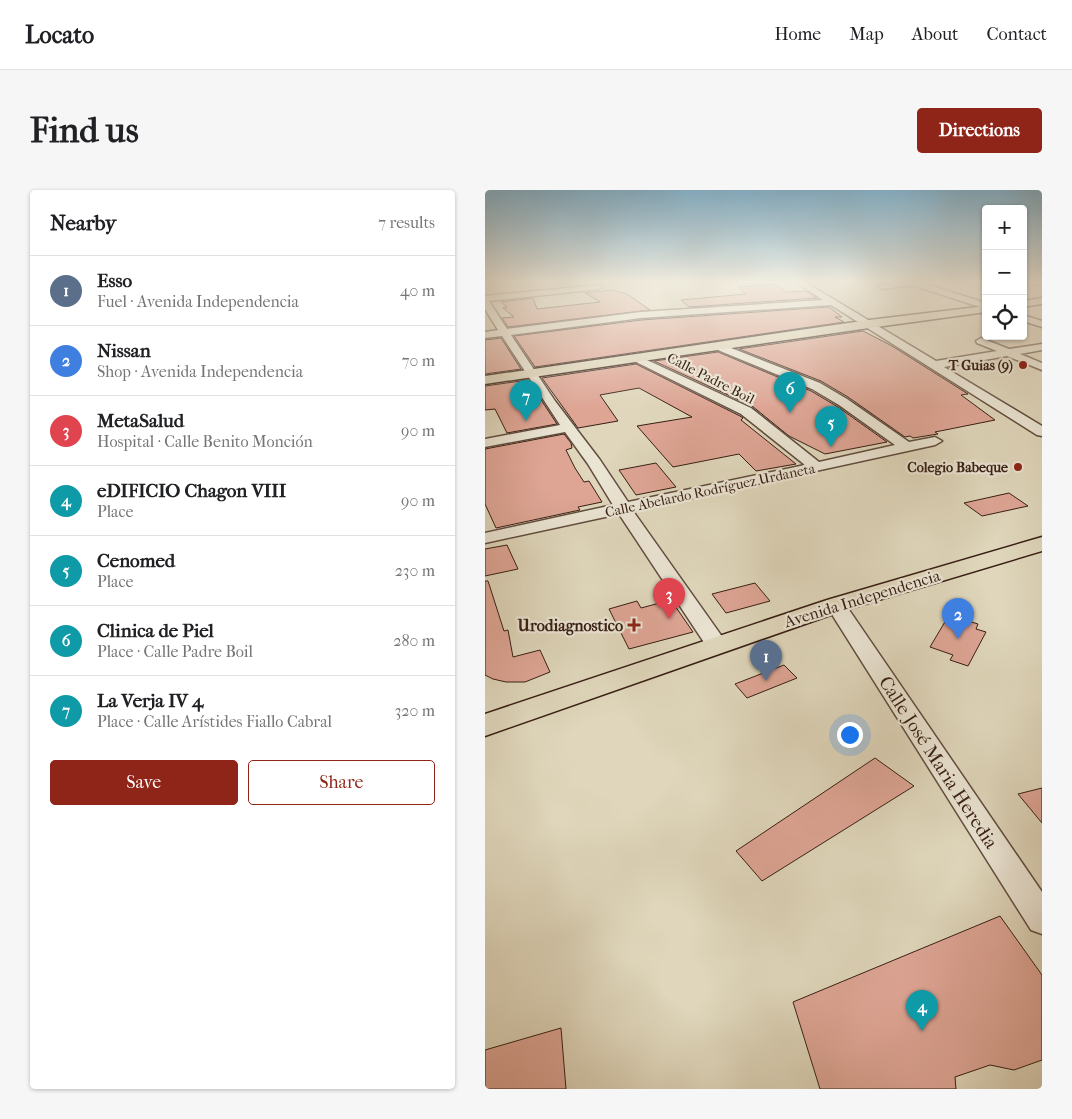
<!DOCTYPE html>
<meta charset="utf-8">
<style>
:root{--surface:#fff;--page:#f6f6f6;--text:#202124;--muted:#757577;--line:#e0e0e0;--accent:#8f2418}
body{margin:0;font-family:"IM FELL French Canon",serif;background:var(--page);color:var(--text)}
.controls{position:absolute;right:15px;top:15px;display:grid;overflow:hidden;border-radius:5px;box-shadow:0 1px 4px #0004}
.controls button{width:45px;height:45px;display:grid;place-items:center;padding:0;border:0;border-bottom:1px solid var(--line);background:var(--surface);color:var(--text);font:25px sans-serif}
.you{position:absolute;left:364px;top:544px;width:18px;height:18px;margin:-12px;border:4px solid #fff;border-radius:50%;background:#1a73e8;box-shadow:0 0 0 8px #1a73e833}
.badge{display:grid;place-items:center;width:32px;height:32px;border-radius:50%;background:var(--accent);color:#fff;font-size:16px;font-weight:700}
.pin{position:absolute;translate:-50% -41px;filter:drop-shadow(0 1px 2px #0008)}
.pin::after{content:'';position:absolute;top:26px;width:18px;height:15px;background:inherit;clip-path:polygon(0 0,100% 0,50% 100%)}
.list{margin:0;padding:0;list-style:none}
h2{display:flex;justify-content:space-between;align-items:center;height:65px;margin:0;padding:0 20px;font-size:21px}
h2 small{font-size:16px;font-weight:400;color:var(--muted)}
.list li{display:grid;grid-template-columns:32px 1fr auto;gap:15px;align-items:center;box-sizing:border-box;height:70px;padding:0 20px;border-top:1px solid var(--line)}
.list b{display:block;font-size:19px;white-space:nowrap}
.list p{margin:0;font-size:16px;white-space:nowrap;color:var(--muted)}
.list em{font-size:16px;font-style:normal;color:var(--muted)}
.actions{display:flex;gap:10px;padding:15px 20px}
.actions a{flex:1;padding:11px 0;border:1px solid var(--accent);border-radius:5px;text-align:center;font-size:18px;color:var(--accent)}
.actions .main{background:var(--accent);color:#fff}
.icon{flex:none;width:28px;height:28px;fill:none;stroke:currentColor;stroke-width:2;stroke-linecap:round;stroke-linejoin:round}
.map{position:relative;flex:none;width:557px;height:899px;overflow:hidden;border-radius:5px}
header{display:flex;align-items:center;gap:30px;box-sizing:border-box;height:70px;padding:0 25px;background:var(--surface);border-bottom:1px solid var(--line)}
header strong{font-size:24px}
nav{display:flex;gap:28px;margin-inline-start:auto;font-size:18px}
.intro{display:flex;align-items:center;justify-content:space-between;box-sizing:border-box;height:120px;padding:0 30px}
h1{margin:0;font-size:35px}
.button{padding:12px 22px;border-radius:5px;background:var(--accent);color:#fff;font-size:18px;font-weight:700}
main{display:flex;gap:30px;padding:0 30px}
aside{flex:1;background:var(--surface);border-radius:5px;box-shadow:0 1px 4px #0004}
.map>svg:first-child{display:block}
.building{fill:#dea595;stroke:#371e14}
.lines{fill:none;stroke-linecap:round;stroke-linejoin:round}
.minor-casing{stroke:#614c3e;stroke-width:3}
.major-casing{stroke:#371e14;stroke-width:3}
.minor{fill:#eae4d3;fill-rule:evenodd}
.major{fill:#dfd6bb;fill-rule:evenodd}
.poi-dot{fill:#8f2418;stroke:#eae4d3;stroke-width:2}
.labels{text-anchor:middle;stroke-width:4.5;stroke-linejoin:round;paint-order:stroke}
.far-poi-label{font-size:14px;font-weight:bold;fill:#371e14;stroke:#eae4d3;text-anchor:end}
.far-street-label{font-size:14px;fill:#371e14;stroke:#eae4d3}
.street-label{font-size:16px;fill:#371e14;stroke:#eae4d3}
.poi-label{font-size:16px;font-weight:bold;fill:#371e14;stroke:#eae4d3;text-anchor:end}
.near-street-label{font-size:19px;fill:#371e14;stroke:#eae4d3}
</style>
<header>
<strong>Locato</strong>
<nav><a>Home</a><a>Map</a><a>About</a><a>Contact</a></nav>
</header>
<div class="intro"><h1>Find us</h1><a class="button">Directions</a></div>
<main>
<aside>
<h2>Nearby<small>7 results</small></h2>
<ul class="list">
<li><span class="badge" style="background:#5c6f8a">1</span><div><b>Esso</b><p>Fuel · Avenida Independencia</p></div><em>40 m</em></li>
<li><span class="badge" style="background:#3f7fe0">2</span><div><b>Nissan</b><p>Shop · Avenida Independencia</p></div><em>70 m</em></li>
<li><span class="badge" style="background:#e0444e">3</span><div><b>MetaSalud</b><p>Hospital · Calle Benito Monción</p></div><em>90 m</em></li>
<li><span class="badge" style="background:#0f9aa8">4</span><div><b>eDIFICIO Chagon VIII</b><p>Place</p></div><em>90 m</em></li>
<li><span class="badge" style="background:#0f9aa8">5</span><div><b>Cenomed</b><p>Place</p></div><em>230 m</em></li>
<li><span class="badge" style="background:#0f9aa8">6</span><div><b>Clinica de Piel</b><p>Place · Calle Padre Boil</p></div><em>280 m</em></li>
<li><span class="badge" style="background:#0f9aa8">7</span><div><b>La Verja IV 4</b><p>Place · Calle Arístides Fiallo Cabral</p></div><em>320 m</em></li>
</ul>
<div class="actions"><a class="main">Save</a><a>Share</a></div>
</aside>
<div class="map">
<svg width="557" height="899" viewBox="0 0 557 899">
<rect width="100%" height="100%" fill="#dfd6bb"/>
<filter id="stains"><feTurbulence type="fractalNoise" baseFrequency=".004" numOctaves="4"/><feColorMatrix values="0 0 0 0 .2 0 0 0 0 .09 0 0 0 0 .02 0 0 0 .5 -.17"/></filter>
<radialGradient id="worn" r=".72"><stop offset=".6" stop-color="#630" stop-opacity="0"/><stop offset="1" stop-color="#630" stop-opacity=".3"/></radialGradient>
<path class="building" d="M290 94 301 102 321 101 332 108 204 117 196 110 261 104 253 97Z
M128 100 142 104 165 120 23 137 17 128 29 127 18 118 22 117 16 112 48 108 52 119 115 112 100 103Z
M344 117 357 127H350L359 132 50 177 29 146 156 130Z
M378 141 407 156 483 204 476 205 510 230 450 242 453 244 428 248 425 246 420 247 363 207 336 191 254 159Z
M16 148 36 179 0 184V150Z
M233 162 326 201 353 217 402 252 340 264 304 246 267 216 169 171Z
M151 174 255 226 258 228 256 230 311 274 271 281 254 264 188 277 152 236 207 227 154 198 115 205 133 231 93 238 57 188Z
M43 190 72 234 22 243 10 219 0 220V196Z
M79 244 86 253 87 258 81 260 90 278 99 292 104 291 117 312 93 317 95 320 11 338 0 314V259Z
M171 273 191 297 151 305 134 280Z
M524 303 543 316 497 326 479 313Z
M22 355 33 379 0 386V359Z
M0 391H3L19 441 23 440 28 467 55 460 65 482 40 492H21L8 489 0 485Z
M270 393 285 411 241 423 227 404Z
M186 410 208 442 144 459 124 419 152 411 156 418Z
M464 425 493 434 491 439 501 442 483 476 465 470 468 465 445 457Z
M299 475 312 488 262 508 250 494Z
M390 568 429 596 277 691 251 661Z
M557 598V633L533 604Z
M515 726 557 785V870L529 880 505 875 470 887 471 899H335L308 812Z
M76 838 81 899H0V860Z"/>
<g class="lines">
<g class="minor-casing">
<path id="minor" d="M311 92H320L451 171 512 161 492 153 491 151 496 148 524 159 557 154V160L535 164 557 173V180L522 166 459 177 557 236V246L552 245 346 115 156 128 26 145 70 211 115 270 143 312 320 275 256 224 147 170 146 168 147 166 151 165 266 218 334 272 410 255 354 215 327 199 228 158 227 156 228 154H236L335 193 362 209 424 252 450 247 457 251 450 255 148 321 243 455 240 460 232 462 224 460 134 324 0 353V343L128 315 103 274 80 242 0 257V249L75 235 17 146 0 148V142L13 140 0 119V106L114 95 118 97 114 99 4 111 22 139 156 122 338 110Z
M419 92H438L437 93 501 113V119L427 95 398 99 394 97 398 95Z
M549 92H557V95L550 94Z
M538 125 557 131V137L538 131Z
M351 409 358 411 557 702V744L546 740 341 415 344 411Z"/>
</g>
<g class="major-casing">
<path id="major" d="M557 108V114L538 117V111Z
M501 116V122L384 138 0 194V186L384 130Z
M557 347V361L360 420 0 546V524L342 410Z"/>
</g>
<use href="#minor" class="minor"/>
<use href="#major" class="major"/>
</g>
<linearGradient id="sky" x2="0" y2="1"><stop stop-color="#86b6d1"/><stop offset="0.42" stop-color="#f1ede0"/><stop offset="1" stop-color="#f1ede0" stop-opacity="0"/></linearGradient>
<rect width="557" height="218" fill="url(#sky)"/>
<g class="poi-dot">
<circle cx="538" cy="175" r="5"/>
<circle cx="533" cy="277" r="5"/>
<path d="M146.5 427.5h5v5h5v5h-5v5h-5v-5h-5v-5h5z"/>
</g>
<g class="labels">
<g class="far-poi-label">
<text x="528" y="180">T Guias (9)</text>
<text x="523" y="282">Colegio Babeque</text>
</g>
<g class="far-street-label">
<text transform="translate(226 188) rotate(27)" y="5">Calle Padre Boil</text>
<text transform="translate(225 300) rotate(-12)" y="5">Calle Abelardo Rodríguez Urdaneta</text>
</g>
<g class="street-label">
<text transform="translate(377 408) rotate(-17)" y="6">Avenida Independencia</text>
</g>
<g class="poi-label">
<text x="138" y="441">Urodiagnostico</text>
</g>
<g class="near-street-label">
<text transform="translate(454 572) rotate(57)" y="7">Calle José Maria Heredia</text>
</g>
</g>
<rect width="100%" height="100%" filter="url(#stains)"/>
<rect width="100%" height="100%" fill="url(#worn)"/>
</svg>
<div class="controls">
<button>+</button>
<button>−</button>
<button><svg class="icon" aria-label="locate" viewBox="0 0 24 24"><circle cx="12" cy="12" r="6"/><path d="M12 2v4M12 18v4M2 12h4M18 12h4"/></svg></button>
</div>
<div class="you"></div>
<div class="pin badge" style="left:281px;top:491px;background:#5c6f8a">1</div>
<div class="pin badge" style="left:473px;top:449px;background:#3f7fe0">2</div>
<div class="pin badge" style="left:184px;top:429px;background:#e0444e">3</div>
<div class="pin badge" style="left:437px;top:841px;background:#0f9aa8">4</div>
<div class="pin badge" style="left:346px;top:257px;background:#0f9aa8">5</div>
<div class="pin badge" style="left:305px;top:223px;background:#0f9aa8">6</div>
<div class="pin badge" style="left:41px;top:231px;background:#0f9aa8">7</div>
</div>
</main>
